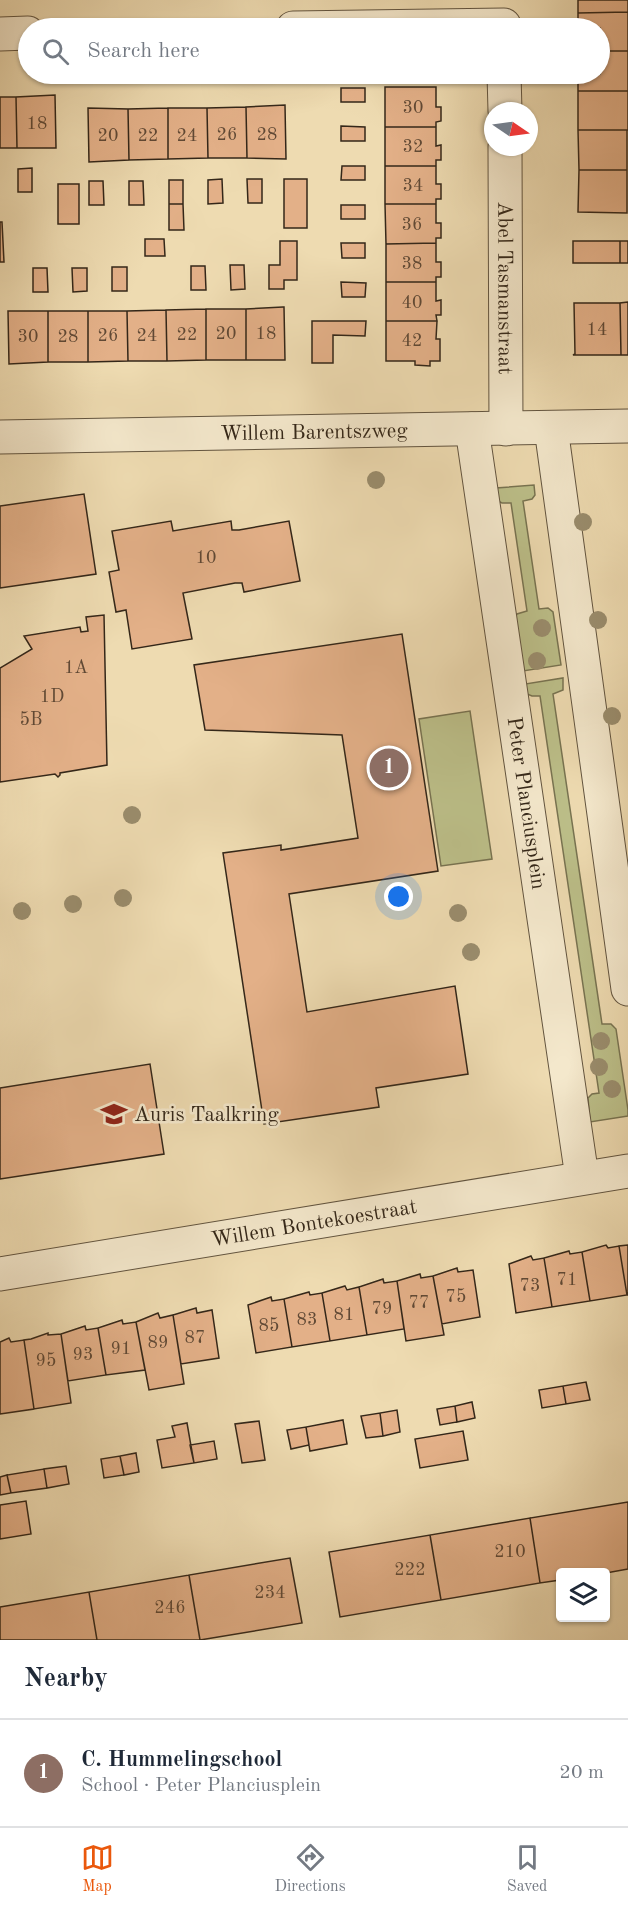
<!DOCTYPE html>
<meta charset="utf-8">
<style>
:root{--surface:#fff;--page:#f2f2f3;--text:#1f2937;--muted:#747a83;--line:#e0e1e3;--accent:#ea580c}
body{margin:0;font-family:"Old Standard TT",serif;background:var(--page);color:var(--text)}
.controls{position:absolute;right:18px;bottom:18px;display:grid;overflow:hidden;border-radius:6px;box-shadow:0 2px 4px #0004}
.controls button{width:54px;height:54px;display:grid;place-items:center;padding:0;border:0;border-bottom:2px solid var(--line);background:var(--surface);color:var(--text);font:30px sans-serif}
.compass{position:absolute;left:484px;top:102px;width:54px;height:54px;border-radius:50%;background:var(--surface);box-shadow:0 2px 4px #0004;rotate:103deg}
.you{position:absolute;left:399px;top:897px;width:21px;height:21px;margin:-15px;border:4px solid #fff;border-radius:50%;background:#1a73e8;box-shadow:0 0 0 9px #1a73e833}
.badge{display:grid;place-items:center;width:39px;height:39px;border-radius:50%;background:var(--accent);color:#fff;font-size:20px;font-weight:700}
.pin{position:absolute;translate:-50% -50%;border:3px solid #fff;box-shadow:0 2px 6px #0006}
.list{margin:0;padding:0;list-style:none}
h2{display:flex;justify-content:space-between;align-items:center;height:78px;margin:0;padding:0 24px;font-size:26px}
h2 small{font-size:20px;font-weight:400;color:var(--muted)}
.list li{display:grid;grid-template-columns:39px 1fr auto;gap:18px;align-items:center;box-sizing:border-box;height:108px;padding:0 24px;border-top:2px solid var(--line)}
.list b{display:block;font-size:22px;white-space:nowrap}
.list p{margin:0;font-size:20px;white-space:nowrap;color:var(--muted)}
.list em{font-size:20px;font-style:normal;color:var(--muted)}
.icon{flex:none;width:33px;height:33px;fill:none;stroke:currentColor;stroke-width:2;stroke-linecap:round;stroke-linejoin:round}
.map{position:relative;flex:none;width:628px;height:1640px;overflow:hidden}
.search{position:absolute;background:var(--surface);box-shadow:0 2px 4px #0004;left:18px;right:18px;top:18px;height:66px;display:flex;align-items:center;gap:15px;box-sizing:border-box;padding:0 21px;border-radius:33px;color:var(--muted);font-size:22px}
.sheet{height:186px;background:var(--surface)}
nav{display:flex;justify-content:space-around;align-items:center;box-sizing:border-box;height:84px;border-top:2px solid var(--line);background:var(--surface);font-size:16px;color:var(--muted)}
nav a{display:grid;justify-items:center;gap:3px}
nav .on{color:var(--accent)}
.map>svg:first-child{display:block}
.green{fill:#bcbf89;stroke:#787351;stroke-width:1.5}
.building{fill:#e3b088;stroke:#342719;stroke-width:1.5}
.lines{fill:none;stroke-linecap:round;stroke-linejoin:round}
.minor-casing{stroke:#62543f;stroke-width:35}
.minor{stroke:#f4e8cc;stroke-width:33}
.tree{fill:#9a8d6d}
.labels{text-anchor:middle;stroke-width:5;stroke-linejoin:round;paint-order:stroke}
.number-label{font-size:18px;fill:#604935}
.street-label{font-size:21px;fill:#342719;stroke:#f4e8cc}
.poi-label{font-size:21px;fill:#342719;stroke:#f4e8cc;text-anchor:start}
</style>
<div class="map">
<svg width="628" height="1640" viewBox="0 0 628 1640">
<rect width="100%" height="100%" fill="#eedbb1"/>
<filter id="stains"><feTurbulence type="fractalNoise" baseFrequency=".00333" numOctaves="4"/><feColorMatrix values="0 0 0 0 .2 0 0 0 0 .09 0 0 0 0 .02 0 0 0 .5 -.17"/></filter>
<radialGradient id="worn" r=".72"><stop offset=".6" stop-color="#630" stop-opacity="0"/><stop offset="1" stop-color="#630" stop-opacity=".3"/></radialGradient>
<path class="green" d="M534 485 535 495 532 499 523 501 539 609 548 608 553 612 561 665 523 671 515 617 517 614 527 611 511 503H502L498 501 496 488Z
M563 678V690L553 694 602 1024H611L616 1029 628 1110V1116L590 1122 588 1098 592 1094 599 1093 540 696H532L527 694 525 684Z
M470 711 492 859 441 866 419 719Z"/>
<path class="building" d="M578 0H628V12L578 13Z
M628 12V51H600V28H578V13Z
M600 51H628V91H578V74H600Z
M385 87H436V107H441V121L436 122V127H385Z
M341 88H365V102H341Z
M578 91H628V130H578Z
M55 95 56 148H17L16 97Z
M0 97H16L17 148H0Z
M285 105 286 159 247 158 246 107Z
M246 107 247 158H208L207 108Z
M88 108 128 109 129 160 89 162Z
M168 108H207L208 158 168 159Z
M168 108V159L129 160 128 109Z
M341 126 365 127V141H341Z
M385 127H436V146L441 145V160H436V166H385Z
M578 130H627V170H579Z
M342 166H365V180H341Z
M385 166H436V184H441V199H436V204H385Z
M32 168V192H18V169Z
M579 170H627V213L578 212Z
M222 179 223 203 208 204V180Z
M247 179H262V203H248Z
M284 179H307V228H284Z
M169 180H183V204H169Z
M89 181H103L104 205H89Z
M129 181H143L144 205H129Z
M58 184H79V224H58Z
M169 204H183L184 230H169Z
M385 204H436V223H441V238H436V243L386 244Z
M341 205H365V219H341Z
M0 222H2L4 262H0Z
M145 239H164L165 256H145Z
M280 241H297V280H284V289H269V265H280Z
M573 241H620V263H573Z
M620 241H628V263H620Z
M341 243H365V258H342Z
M436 243V262H441V277H436V282H386V244Z
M230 265H244L245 289 231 290Z
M191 266H205L206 290H191Z
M112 267H127V291H112Z
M33 268H47L48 292H33Z
M72 268H87V291L73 292Z
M341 282 366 283 365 297H342Z
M386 282H436V301L441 300V315H436L437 321H386Z
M628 302V355H621L620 303Z
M574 303H620L621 355H573L575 354Z
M283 307H284L285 360H246V309Z
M206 309H246V360H206Z
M206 309V360L167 361 166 310Z
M166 310 167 361H128L127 311Z
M8 311H48V362L9 364Z
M48 311H88V362H48Z
M88 311H127L128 361 88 362Z
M312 321H366L365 336 333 335V363H312Z
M386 321H437L436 339H440V361H430V366L415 365V361H386Z
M84 494 96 574 0 588V506Z
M171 521 173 531 231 521 232 530H239L289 521 300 581 244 592 242 583H235L183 593 192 639 132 649 126 610 116 612 109 572 119 570 112 531Z
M104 615 107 765 60 773V775L58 777 55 774 0 782V668L32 649 24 636 80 627 81 632 88 631 86 617Z
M402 634 438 871 289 894 307 1012 455 986 468 1074 376 1088 379 1107 264 1124 223 853 281 845V850L358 838 342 735 205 730 194 665Z
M150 1064 164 1154 0 1179V1088Z
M606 1245 608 1248 619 1246 627 1295 590 1301 582 1252Z
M628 1245V1295H627L619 1246Z
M569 1251 570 1254 582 1252 590 1301 552 1307 544 1258Z
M531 1256 533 1260 544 1258 552 1307 516 1313 509 1264Z
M457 1268 458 1272 473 1270 480 1317 442 1324 433 1276Z
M420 1274 421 1278 433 1276 444 1335 406 1341 397 1281Z
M383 1279 384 1283 397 1281 404 1329 367 1335 359 1287Z
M345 1286 347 1290 359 1287 367 1335 330 1341 322 1293Z
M309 1292 310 1295 322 1293 330 1341 292 1347 284 1299Z
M271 1297 272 1301 284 1299 292 1347 256 1353 248 1305Z
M196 1308 197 1313 212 1310 219 1358 181 1364 173 1315Z
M158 1313 160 1318 173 1315 184 1384 149 1390 136 1322Z
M122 1320 123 1324 136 1322 145 1370 106 1375 98 1328Z
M85 1326 86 1330 98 1328 106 1375 68 1381 61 1334Z
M48 1333V1335L61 1334 71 1403 34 1409 24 1340 31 1339Z
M9 1338 11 1342 24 1340 34 1409 0 1414V1342Z
M586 1382 590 1400 566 1404 563 1386Z
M563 1386 566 1404 542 1408 539 1390Z
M472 1402 475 1418 457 1422 455 1406Z
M455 1406 457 1422 440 1425 437 1409Z
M397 1410 400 1432 383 1436 380 1413Z
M380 1413 383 1436 366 1438 361 1416Z
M343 1420 347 1444 310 1451 306 1427Z
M259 1421 265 1460 242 1463 235 1424Z
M187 1423 194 1463 162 1468 157 1440 175 1437 172 1426Z
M306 1427 309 1445 291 1449 287 1430Z
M463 1431 468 1460 420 1468 415 1439Z
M214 1441 217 1459 194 1463 190 1445Z
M136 1453 139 1472 124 1475 120 1456Z
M120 1456 124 1475 104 1478 101 1459Z
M66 1466 69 1484 47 1488 44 1469Z
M44 1469 47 1488 11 1493 7 1475Z
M7 1475 11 1493 0 1495V1477Z
M26 1501 31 1534 0 1539V1505Z
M628 1502V1569L606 1573 560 1572V1580L540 1583 530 1518Z
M530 1518 540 1583 441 1600 430 1535Z
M430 1535 441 1600 340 1617 329 1552Z
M290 1558 302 1623 200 1640 189 1575Z
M189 1575 200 1640H97L89 1592Z
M89 1592 97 1640H0V1607Z"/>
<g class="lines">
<g class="minor-casing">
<g id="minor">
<path d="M293 28 504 25"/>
<path d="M0 34 28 33"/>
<path d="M504 74 505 111"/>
<path id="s1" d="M505 147 506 429"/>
<path d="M551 428 628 989"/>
<path id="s2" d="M472 429 582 1177"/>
<path id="s3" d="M0 437 628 426"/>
<path id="s4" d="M0 1274 628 1171"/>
</g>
</g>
<use href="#minor" class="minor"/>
</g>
<g class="tree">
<circle cx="376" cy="480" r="9"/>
<circle cx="583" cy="522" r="9"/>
<circle cx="598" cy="620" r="9"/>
<circle cx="542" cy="628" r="9"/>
<circle cx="537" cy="661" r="9"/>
<circle cx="612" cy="716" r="9"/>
<circle cx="132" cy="815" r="9"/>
<circle cx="123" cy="898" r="9"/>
<circle cx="73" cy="904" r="9"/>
<circle cx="22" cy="911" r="9"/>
<circle cx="458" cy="913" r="9"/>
<circle cx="471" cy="952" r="9"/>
<circle cx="601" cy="1041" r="9"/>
<circle cx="599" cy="1067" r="9"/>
<circle cx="612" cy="1089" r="9"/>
</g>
<defs>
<g id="school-bare" transform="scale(2.07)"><path d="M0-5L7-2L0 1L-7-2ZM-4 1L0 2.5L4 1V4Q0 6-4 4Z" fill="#8f2418" stroke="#f4e8cc" stroke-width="2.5" paint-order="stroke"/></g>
</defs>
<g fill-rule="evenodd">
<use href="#school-bare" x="114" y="1114"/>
</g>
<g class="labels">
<g class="number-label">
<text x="413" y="113">30</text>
<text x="37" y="129">18</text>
<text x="227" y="140">26</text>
<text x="267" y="140">28</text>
<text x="108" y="141">20</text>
<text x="148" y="141">22</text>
<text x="187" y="141">24</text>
<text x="413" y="152">32</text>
<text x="413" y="191">34</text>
<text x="412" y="230">36</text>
<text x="412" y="269">38</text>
<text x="412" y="308">40</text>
<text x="597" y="335">14</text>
<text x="226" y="339">20</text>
<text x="266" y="339">18</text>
<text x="187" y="340">22</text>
<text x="108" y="341">26</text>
<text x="147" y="341">24</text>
<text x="28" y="342">30</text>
<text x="68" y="342">28</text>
<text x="412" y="346">42</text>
<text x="206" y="563">10</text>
<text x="76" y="673">1A</text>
<text x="52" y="702">1D</text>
<text x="31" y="725">5B</text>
<text x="567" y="1285">71</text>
<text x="530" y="1291">73</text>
<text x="456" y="1302">75</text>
<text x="419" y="1308">77</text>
<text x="382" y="1314">79</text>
<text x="344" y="1320">81</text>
<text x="307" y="1325">83</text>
<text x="269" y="1331">85</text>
<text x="195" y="1343">87</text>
<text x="158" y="1348">89</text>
<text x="121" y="1354">91</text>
<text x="83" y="1360">93</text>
<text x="46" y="1366">95</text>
<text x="510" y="1557">210</text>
<text x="410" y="1575">222</text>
<text x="270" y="1598">234</text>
<text x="170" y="1613">246</text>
</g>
<g class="street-label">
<text dy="7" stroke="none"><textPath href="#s1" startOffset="141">Abel Tasmanstraat</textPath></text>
<text dy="7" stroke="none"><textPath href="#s3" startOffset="314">Willem Barentszweg</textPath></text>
<text dy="7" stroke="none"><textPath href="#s2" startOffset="378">Peter Planciusplein</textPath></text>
<text dy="7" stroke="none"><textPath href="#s4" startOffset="318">Willem Bontekoestraat</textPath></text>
</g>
<g class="poi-label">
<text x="134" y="1121">Auris Taalkring</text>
</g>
</g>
<rect width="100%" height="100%" filter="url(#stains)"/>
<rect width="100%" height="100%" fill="url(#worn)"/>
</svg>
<div class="controls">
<button><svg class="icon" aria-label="layers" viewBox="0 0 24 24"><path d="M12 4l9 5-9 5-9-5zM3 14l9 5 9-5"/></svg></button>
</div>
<svg class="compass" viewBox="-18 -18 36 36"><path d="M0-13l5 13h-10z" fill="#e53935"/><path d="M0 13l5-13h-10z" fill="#747a83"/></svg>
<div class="you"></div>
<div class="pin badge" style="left:389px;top:768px;background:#8d6e63">1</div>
<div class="search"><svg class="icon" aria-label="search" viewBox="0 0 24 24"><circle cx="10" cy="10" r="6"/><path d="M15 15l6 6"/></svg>Search here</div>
</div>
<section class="sheet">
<h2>Nearby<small></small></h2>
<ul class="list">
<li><span class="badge" style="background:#8d6e63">1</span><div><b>C. Hummelingschool</b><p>School · Peter Planciusplein</p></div><em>20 m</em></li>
</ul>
</section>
<nav>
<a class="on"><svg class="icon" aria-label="map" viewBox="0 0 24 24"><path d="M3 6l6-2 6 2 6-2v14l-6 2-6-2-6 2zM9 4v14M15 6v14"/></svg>Map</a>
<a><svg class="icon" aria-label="directions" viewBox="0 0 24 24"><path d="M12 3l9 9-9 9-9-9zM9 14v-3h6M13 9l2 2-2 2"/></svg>Directions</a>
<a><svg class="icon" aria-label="saved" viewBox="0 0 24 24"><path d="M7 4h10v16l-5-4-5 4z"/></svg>Saved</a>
</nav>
